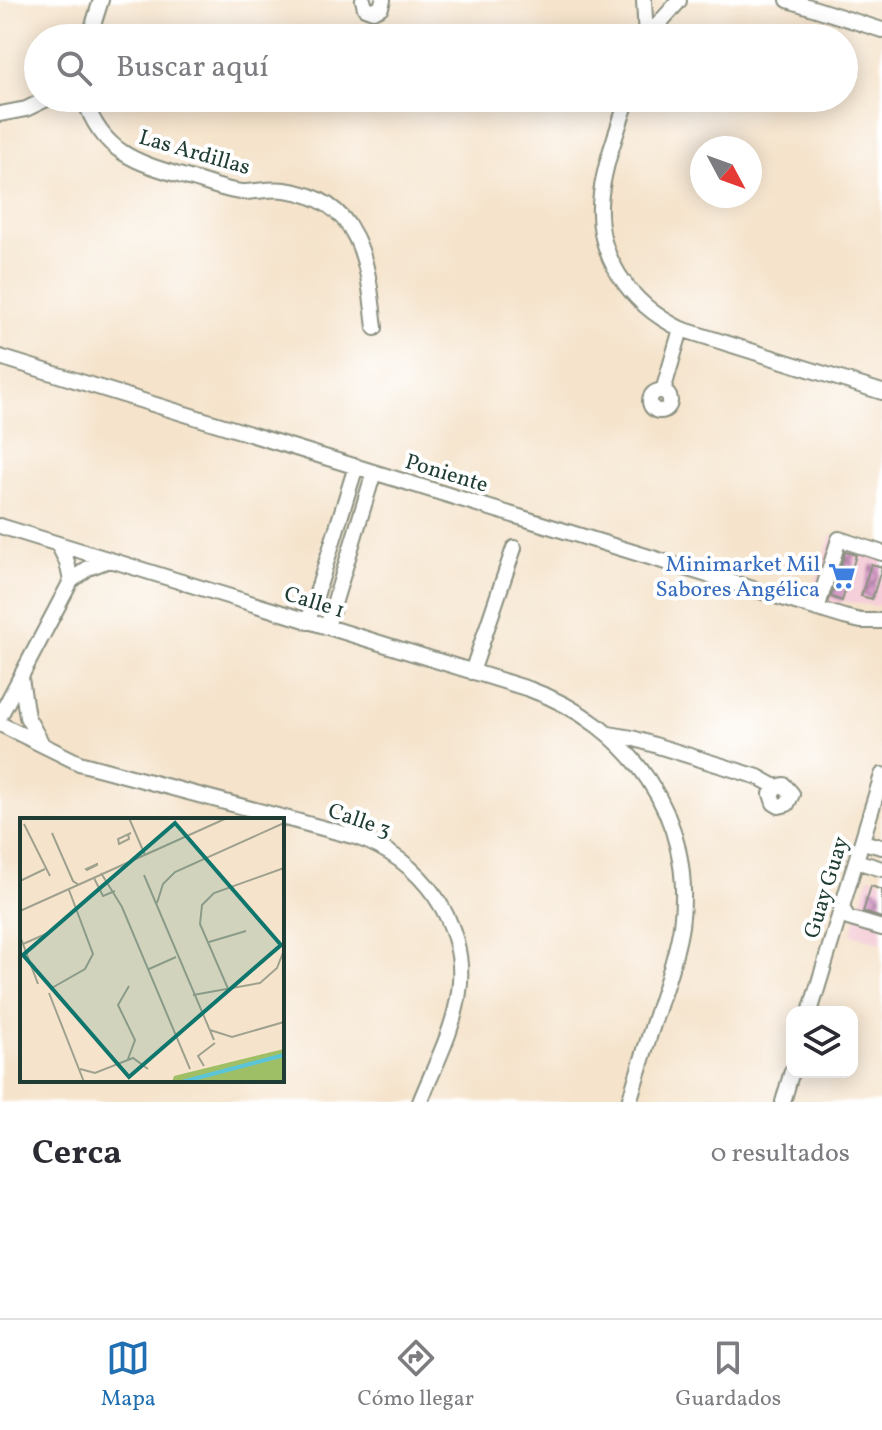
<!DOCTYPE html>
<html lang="es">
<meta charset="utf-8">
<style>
:root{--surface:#fff;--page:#f7f7f7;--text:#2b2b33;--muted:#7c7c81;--line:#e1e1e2;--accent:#1f6fb2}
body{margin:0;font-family:Vollkorn,serif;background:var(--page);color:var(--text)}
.controls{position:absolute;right:24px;bottom:24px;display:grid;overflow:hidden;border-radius:16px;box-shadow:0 4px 20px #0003}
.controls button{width:72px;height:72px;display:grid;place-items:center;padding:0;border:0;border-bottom:2px solid var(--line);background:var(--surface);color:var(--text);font:40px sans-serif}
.compass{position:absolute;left:690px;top:136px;width:72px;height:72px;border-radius:50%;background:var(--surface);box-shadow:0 4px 20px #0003;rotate:131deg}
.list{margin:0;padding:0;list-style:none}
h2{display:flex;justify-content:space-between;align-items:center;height:104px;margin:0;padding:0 32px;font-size:34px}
h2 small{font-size:26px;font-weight:400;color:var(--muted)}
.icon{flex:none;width:44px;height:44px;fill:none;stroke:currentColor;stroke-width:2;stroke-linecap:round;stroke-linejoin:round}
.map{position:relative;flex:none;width:882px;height:1102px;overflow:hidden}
.search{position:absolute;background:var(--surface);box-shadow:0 4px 20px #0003;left:24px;right:24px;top:24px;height:88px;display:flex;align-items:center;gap:20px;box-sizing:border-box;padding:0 28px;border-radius:44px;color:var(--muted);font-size:30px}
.sheet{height:216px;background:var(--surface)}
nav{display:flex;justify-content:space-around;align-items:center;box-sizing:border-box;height:112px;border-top:2px solid var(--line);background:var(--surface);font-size:22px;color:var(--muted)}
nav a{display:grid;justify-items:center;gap:4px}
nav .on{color:var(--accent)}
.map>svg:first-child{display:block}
.built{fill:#f5cfd9}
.building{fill:url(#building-cross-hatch)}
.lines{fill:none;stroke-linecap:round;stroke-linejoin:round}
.minor-casing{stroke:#8a9080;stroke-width:18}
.minor{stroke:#fff;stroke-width:14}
.labels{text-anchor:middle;stroke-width:8;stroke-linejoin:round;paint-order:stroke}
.street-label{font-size:22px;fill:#1f3d34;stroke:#fff}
.shop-label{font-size:22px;fill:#366cbe;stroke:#fff;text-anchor:end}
.inset-river{fill:none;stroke:#5bc5d7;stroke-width:4}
.inset-road{fill:none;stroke:#9fa18f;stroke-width:2}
.view{fill:#0f766e;fill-opacity:0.15;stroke:#0f766e;stroke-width:4}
.inset-edge{fill:none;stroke:#1f3d34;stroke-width:4}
</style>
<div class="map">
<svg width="882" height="1102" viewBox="0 0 882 1102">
<defs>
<pattern id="building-cross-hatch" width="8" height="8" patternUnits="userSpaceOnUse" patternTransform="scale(2)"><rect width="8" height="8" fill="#d59cc7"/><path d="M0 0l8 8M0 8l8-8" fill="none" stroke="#ac80a2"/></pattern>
</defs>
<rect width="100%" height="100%" fill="#fff"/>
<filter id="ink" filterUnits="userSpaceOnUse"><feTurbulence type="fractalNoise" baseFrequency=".0125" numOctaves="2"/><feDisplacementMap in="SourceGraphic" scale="16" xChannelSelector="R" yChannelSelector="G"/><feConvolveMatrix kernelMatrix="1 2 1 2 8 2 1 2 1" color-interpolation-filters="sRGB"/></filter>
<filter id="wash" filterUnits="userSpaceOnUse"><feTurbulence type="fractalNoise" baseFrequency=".006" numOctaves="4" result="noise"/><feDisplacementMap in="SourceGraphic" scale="32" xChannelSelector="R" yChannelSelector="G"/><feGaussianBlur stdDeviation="1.8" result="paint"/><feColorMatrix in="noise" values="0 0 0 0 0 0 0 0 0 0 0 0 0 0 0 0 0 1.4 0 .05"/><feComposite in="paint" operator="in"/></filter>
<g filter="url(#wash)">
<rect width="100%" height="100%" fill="#f5e3cb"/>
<path class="built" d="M831 535 882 550V604L875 606 842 601 840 608 810 599Z
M869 876 882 880V943L851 934Z"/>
<g id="blocks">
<path class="building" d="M845 552 856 555 842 601 831 597Z
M871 564 882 567 872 599 861 596Z
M871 886 882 890V918L863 912Z"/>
</g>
</g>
<g filter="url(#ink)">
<use href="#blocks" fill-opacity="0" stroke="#8a9080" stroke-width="2"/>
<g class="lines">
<g class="minor-casing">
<path id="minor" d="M363 0 365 8 373 11 381 7 383 0
M644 0 646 38
M788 0 882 30
M647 37 679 1
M89 38 101 0
M84 98C102 154 138 163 189 178 206 182 225 191 242 192 256 192 270 188 285 190 363 200 368 266 375 328
M628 98C618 129 605 162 601 194 593 253 629 304 681 329L882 392
M0 114 26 109 49 98
M0 357 844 617 861 621H882
M650 401a10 10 0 1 1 20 0a10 10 0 1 1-20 0Z
M663 391 681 329
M0 526 529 689C630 725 696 817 681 926 677 953 668 978 660 1003 649 1036 639 1069 629 1102
M58 544 67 562 71 581
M817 609 839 539 882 553
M308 622 356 466
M327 627 374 472
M472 672 514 548
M21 678 27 717 42 744
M0 716 71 581 88 568 109 560
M0 724 79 763 356 837C420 858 469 923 459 992 454 1030 434 1067 420 1102
M609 734 632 738 758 777 776 787 784 785 792 794 787 804 779 806 774 803 771 794 776 787
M870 844 882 847
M856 861 882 869
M842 908 848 918 882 928
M810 1012 882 775
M783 1102 792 1071"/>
</g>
<use href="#minor" class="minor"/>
</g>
</g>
<defs>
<g id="supermarket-bare" transform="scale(2.16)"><path d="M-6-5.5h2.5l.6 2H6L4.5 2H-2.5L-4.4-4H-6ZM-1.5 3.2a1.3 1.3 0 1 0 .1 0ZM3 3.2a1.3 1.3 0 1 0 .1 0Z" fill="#3f7fe0" stroke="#fff" stroke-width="2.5" paint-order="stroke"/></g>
</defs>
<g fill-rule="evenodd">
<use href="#supermarket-bare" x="842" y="576"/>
</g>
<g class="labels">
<g class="street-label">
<text transform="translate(195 151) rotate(16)" y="8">Las Ardillas</text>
<text transform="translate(447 472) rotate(17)" y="8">Poniente</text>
<text transform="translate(315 601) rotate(17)" y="8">Calle 1</text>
<text transform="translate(360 819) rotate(19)" y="8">Calle 3</text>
<text transform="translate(825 887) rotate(-73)" y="8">Guay Guay</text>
</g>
<g class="shop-label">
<text x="820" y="571">Minimarket Mil<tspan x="820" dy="25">Sabores Angélica</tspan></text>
</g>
</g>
<g transform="translate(20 818)">
<rect width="264" height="264" fill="#f5e3cb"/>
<path d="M264 231V264H152L154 258Z" fill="#9fbf67"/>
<path class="inset-river" d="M162 264 264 237"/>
<path class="inset-road" d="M109 0 125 37M4 6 30 58M32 15 53 63 59 67M108 16 109 21 99 26 98 21 111 15M77 46V47L67 52 66 51ZM81 55 102 89 170 251M124 57 194 222M74 60 83 78 95 73M0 63 25 51M137 85 143 66 155 54 264 5M0 93 207 0M0 118 18 166M189 124 226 113M3 126 28 115M129 151 156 139M30 171 65 151 73 136 49 72M209 173 180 106 182 87 194 75 264 50M29 175 64 264M173 177 240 165 257 150 264 132M190 212 212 219 264 204M108 241 115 222 98 187 109 168M184 248 178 238 195 225M60 251 75 255 113 240 128 251"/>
<path class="view" d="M155 5 261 127 109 259 3 137Z"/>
<rect width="264" height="264" class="inset-edge"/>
</g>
</svg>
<div class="controls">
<button><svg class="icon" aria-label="layers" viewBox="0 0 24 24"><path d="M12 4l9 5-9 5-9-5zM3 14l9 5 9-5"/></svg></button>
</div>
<svg class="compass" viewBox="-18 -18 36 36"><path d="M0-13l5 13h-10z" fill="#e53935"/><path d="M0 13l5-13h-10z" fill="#7c7c81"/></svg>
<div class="search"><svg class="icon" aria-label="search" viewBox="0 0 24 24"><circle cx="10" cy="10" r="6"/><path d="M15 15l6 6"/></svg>Buscar aquí</div>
</div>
<section class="sheet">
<h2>Cerca<small>0 resultados</small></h2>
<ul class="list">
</ul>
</section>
<nav>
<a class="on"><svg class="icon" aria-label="map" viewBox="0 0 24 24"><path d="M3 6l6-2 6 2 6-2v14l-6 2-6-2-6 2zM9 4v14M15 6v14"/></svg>Mapa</a>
<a><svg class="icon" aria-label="directions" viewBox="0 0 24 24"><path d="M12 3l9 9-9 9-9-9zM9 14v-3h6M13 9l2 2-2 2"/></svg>Cómo llegar</a>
<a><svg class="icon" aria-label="saved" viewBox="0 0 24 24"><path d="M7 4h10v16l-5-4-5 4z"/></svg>Guardados</a>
</nav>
